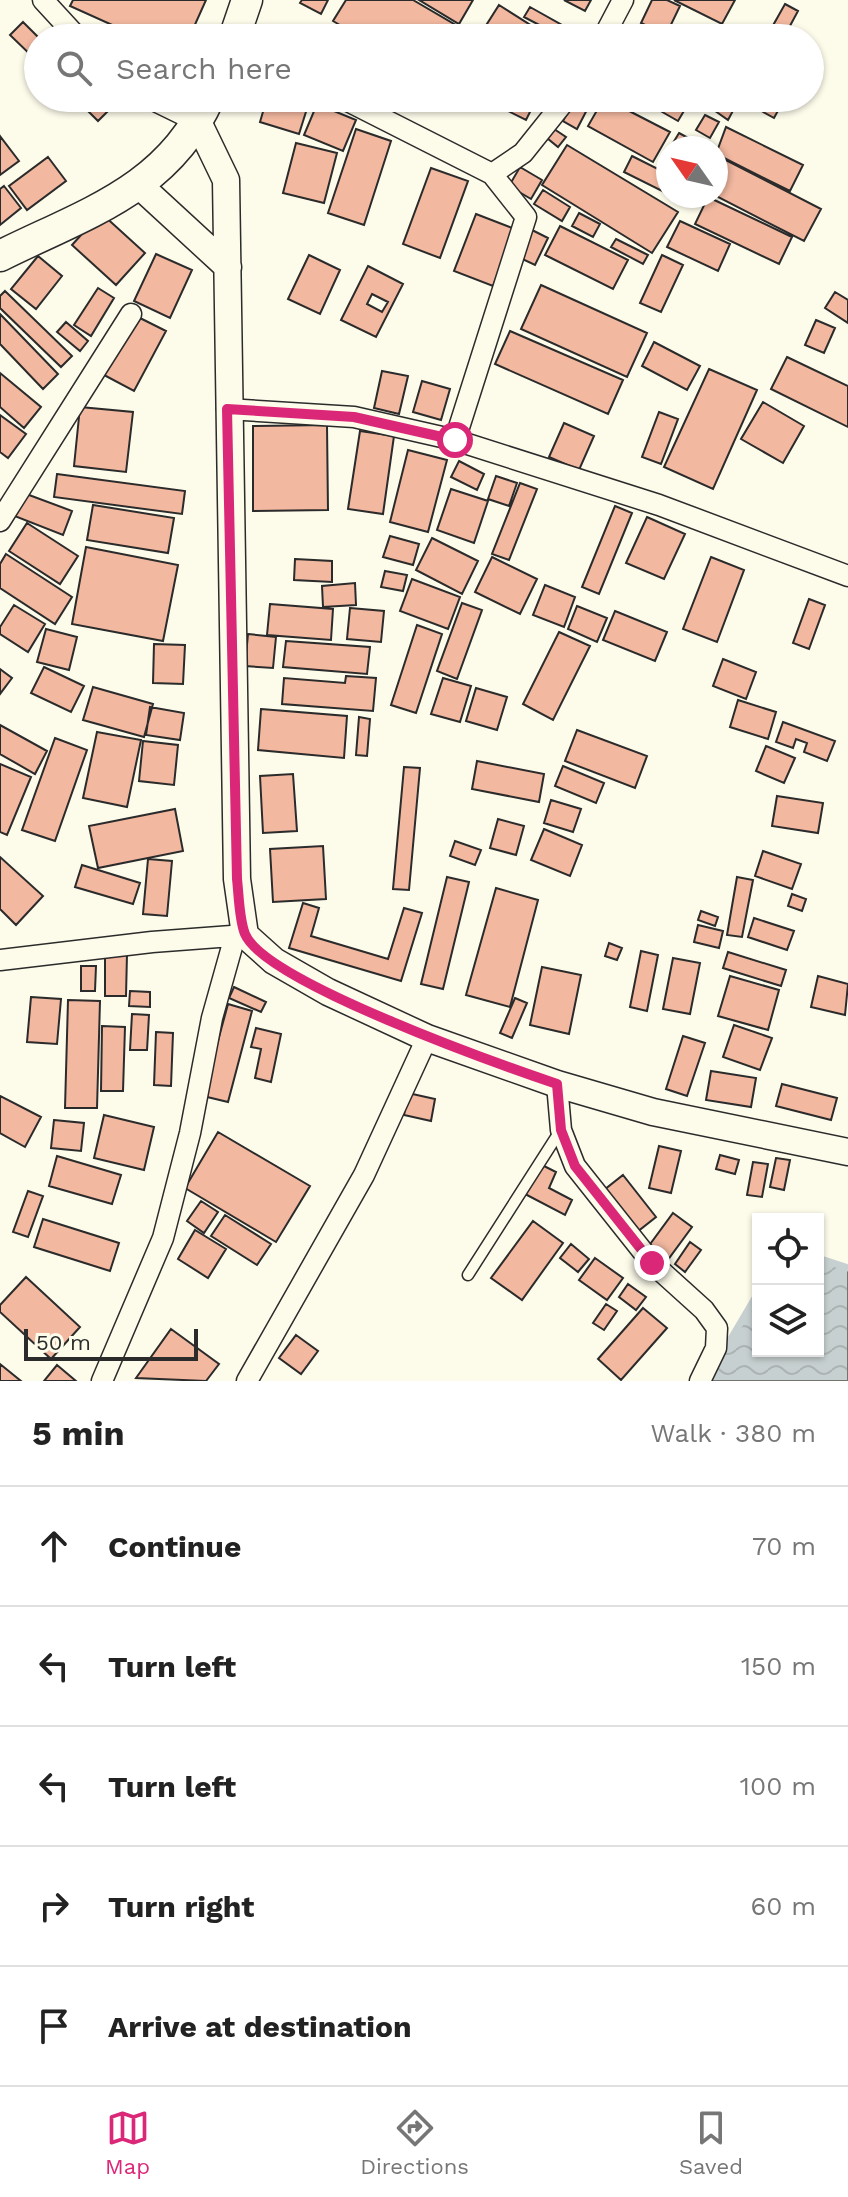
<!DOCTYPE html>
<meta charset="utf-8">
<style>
:root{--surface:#fff;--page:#f2f2f2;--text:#222;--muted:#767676;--line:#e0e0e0;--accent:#db2777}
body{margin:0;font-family:"Work Sans",sans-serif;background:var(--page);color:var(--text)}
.controls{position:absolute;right:24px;bottom:24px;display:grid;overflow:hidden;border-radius:0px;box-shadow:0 2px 6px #0004}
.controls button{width:72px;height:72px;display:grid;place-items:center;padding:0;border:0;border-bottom:2px solid var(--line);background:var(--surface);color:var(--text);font:40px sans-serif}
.compass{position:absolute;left:656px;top:136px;width:72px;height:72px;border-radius:50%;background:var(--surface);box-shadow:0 2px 6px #0004;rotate:304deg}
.scale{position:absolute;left:24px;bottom:20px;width:174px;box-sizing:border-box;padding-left:8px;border:4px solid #2b2b2b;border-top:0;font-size:22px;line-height:28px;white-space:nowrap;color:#2b2b2b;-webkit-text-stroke:6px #fdfbea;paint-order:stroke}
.stop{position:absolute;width:24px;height:24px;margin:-18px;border:6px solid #db2777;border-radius:50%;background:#fff}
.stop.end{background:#db2777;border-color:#fff;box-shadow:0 2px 8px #0008}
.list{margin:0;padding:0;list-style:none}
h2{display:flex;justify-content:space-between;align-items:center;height:104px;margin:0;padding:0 32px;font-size:34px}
h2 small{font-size:26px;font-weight:400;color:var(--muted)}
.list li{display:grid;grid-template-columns:52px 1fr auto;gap:24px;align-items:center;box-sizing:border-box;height:120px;padding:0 32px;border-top:2px solid var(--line)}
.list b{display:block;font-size:30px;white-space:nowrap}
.list em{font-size:26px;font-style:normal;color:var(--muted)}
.icon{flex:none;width:44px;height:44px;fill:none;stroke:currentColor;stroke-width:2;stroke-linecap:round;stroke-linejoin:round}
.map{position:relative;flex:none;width:848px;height:1381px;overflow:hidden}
.search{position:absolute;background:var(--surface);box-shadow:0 2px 6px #0004;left:24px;right:24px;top:24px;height:88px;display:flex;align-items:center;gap:20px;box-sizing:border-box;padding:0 28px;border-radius:44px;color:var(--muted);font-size:30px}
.sheet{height:704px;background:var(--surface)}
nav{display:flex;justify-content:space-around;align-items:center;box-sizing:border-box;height:112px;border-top:2px solid var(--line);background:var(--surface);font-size:22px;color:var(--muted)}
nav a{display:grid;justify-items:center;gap:4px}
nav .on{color:var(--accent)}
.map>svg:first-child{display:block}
.water{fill:url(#water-waves);stroke:#74746e;stroke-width:2}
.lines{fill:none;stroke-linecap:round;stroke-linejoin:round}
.stream{stroke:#c7d0d0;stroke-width:7}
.building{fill:#f2b8a0;stroke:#2b2b2b;stroke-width:2;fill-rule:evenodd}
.service-casing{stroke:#2b2b2b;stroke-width:13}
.minor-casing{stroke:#2b2b2b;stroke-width:23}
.tertiary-casing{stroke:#2b2b2b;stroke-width:29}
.secondary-casing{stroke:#2b2b2b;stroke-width:33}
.service{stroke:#fdfbea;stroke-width:10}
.minor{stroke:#fdfbea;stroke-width:20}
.tertiary{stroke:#fdfbea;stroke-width:26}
.secondary{stroke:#fdfbea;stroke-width:30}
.route{stroke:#db2777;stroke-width:10}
</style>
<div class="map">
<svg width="848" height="1381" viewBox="0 0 848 1381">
<defs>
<pattern id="water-waves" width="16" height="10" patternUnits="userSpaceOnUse" patternTransform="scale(2)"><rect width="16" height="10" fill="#c7d0d0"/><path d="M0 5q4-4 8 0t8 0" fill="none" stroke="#abb3b3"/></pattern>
</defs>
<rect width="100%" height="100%" fill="#fdfbea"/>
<path class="water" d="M818 1258 848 1268V1381H706L758 1293V1351H818Z"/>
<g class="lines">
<path class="stream" d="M818 1258 848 1268
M725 1349 758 1293"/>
</g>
<path class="building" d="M73 0H206L189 38H141L70 6Z
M302 0H328L321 14 300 3Z
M346 0H413L471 34 469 38H362L333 21Z
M419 0H473L459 24Z
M564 0H591L585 11Z
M652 0H667L680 6 666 35 641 23Z
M674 0H735L722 24Z
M785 4 798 11 784 37 771 29Z
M499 5 551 38H485L480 35Z
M530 7 569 29 564 38 524 17Z
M23 22 39 38 38 62 10 35Z
M643 26 665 38H637Z
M75 98H100L111 108 98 121Z
M267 98 310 99 299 134 260 122Z
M482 98H537L526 120Z
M575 98 592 100 577 129 563 121Z
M604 98 670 132 653 162 588 126Z
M638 98H678L688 104 678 121Z
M717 98 735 107 728 120 711 108Z
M738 98H785L774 118Z
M317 104 356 120 343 151 304 135Z
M705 115 719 122 710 138 696 130Z
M726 127 803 165 790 191 716 154Z
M356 129 391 141 364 225 328 213Z
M554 129 566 137 558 147 547 138Z
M679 133 690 139 685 148H670Z
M0 136 19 161 0 175Z
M296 143 337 153 324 203 283 193Z
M567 145 678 212 652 253 542 185Z
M716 155 821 209 804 241 716 196Z
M632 156 668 174V194L624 172Z
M48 157 66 181 27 210 9 186Z
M520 167 542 180 531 199 509 186Z
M431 168 468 181 440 258 403 244Z
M4 186 21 208 0 225V189Z
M543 190 570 207 562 221 534 204Z
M708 197 792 237 779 264 695 224Z
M101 213 145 253 116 285 72 245Z
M579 213 600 224 593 237 572 226Z
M476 214 515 229 493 286 454 271Z
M680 221 730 244 718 271 667 247Z
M560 226 628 260 613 289 545 255Z
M532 230 548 238 535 265 518 257Z
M616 239 648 255 643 264 611 247Z
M156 254 192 270 170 318 134 301Z
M309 255 340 270 320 314 288 299Z
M662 255 683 265 661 312 640 303Z
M38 256 62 276 36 309 11 289Z
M368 266 403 284 376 337 341 320ZM372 294 388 302 382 312 367 304Z
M541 285 647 333 627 377 521 329Z
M98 288 114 298 91 336 74 325Z
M5 291 72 356 61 367 0 308V296Z
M835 292 848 300V323L825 308Z
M0 314 58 374 43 389 0 344Z
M134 315 166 331 134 391 104 375Z
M816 320 835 328 824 353 805 345Z
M66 322 88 341 80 351 57 332Z
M510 331 623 380 608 414 495 364Z
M654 342 700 366 687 390 642 366Z
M787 357 848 386V427L771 389Z
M709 369 757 390 713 489 664 467Z
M382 371 408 376 399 414 374 408Z
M0 373 41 407 24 428 0 407Z
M422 381 450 389 441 420 413 412Z
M763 402 804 426 783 463 741 439Z
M80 407 133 412 126 472 74 466Z
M659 412 678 419 661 464 642 457Z
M0 415 26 434 8 458 0 452Z
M564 423 594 436 579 470 549 457Z
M327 425 328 510 253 511V426Z
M360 431 394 436 383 514 348 509Z
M408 450 447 460 428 532 390 522Z
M459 461 484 474 477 490 451 477Z
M57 474 185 491 182 514 54 497Z
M496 476 517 483 509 506 488 499Z
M520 483 537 489 509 560 492 554Z
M451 489 488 501 474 543 437 530Z
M21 492 72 511 63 535 12 515Z
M93 505 174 518 168 553 87 540Z
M615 506 632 513 599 594 582 587Z
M647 517 685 534 664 579 626 563Z
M27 523 78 556 60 584 9 551Z
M390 536 419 544 413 565 383 557Z
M432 538 478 561 462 594 416 570Z
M86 547 178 565 163 641 72 624Z
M6 554 72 597 55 624 0 588V564Z
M492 557 537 579 520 614 475 592Z
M711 557 744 570 717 642 683 629Z
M295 559 332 561V582L294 580Z
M385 571 407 575 403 591 381 587Z
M412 579 460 597 448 629 400 611Z
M355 583 356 605 323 607 322 586Z
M545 585 575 597 564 627 533 615Z
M809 599 825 605 809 649 793 643Z
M462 603 482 610 457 679 437 671Z
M270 604 333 609 331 640 267 635Z
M14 605 45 624 28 652 0 634V627Z
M577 606 607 618 597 642 568 629Z
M350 608 384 611 381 642 347 639Z
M615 611 667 632 655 661 603 640Z
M417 625 442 634 416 713 391 705Z
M46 629 77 637 69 670 37 662Z
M559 632 590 646 553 720 523 704Z
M248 634 276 637 273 668 245 666Z
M286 641 370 647 367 674 283 667Z
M154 644 185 645 183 684 153 683Z
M723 659 756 672 746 699 713 686Z
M44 667 84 686 71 712 31 693Z
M0 669 12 678 0 694Z
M346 676 376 678 373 711 282 704 284 678 345 683Z
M443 678 471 686 460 722 431 714Z
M93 687 153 704 144 737 83 720Z
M476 688 507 697 497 730 466 721Z
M738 700 776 712 768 739 730 727Z
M150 707 184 713 180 740 146 735Z
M261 709 347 716 344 758 258 750Z
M359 717 370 719 367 756 356 755Z
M783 722 835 741 827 761 804 752 807 743 796 739 793 748 776 742Z
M0 725 47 751 35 774 0 754Z
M577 730 647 756 635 788 565 761Z
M97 732 141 740 127 807 83 798Z
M55 738 87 750 55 841 22 830Z
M143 741 178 745 174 785 139 781Z
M766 746 795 758 784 783 756 771Z
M477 761 544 774 539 802 472 789Z
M0 764 31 777 7 835 0 832Z
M563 766 604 783 596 803 555 786Z
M404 767 420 768 409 890 393 889Z
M293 774 297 831 263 833 260 776Z
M777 796 823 803 818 833 772 826Z
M551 800 581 809 573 832 544 823Z
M175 809 183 851 98 868 89 826Z
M498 819 524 826 516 855 490 848Z
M544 829 582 845 570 876 531 860Z
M455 841 481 850 475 865 450 856Z
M323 846 326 899 273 902 270 849Z
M763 851 801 864 792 889 755 876Z
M0 857 43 896 16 925 0 909Z
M148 859 172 861 167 916 143 914Z
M82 865 140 883 133 904 75 887Z
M447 877 469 882 443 989 421 984Z
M737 877 753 880 742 937 727 935Z
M496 888 538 900 510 1007 466 995Z
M792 894 806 899 802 911 788 906Z
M303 903 319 908 311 936 388 959 404 908 422 913 401 981 289 948Z
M701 911 718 917 715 926 698 920Z
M754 918 794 931 787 950 748 937Z
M698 925 723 931 719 948 694 942Z
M609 943 622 948 617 960 605 956Z
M641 951 658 955 647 1011 630 1007Z
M728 952 786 970 781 986 723 968Z
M105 954H127L126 996H105Z
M673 958 700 963 690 1014 663 1009Z
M81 966H96L95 991H81Z
M542 967 581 975 569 1034 530 1025Z
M730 976 779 990 768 1030 718 1016Z
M818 976 848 984 845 1015 811 1007Z
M234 987 266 1002 261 1012 229 998Z
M130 991 150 992V1007L129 1006Z
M31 997 61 999 57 1044 27 1042Z
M515 998 527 1003 512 1038 500 1033Z
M68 1000 100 1001 97 1108H65Z
M228 1004 252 1011 228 1102 203 1096Z
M132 1014 149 1015 147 1050H130Z
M734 1025 772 1038 760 1070 723 1057Z
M102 1026 125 1027 123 1091H101Z
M256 1028 281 1034 271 1082 255 1078 261 1049 251 1047Z
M156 1032 173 1033 171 1086 154 1085Z
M683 1036 705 1043 687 1096 666 1089Z
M711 1071 756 1078 751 1107 706 1100Z
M782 1084 837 1098 831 1120 776 1106Z
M408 1093 435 1099 431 1121 404 1115Z
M0 1096 41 1117 25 1147 0 1133Z
M104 1115 154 1127 144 1170 94 1158Z
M54 1120 84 1123 81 1151 51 1148Z
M218 1132 310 1186 276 1242 185 1188Z
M659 1146 681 1151 671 1193 649 1188Z
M720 1155 739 1160 735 1174 716 1169Z
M57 1156 121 1175 112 1204 49 1186Z
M776 1158 790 1160 784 1190 770 1187Z
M753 1162 768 1164 762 1197 747 1195Z
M540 1164 556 1172 549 1188 572 1200 565 1215 525 1194Z
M623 1175 656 1217 637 1232 604 1190Z
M28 1191 43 1196 28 1237 13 1232Z
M201 1201 218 1212 204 1233 187 1221Z
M673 1213 692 1227 667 1261 648 1247Z
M225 1215 271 1244 257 1265 211 1236Z
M43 1219 119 1243 110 1271 34 1247Z
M533 1221 563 1243 522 1300 491 1278Z
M195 1230 226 1249 208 1278 178 1259Z
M690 1242 701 1250 685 1272 675 1264Z
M571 1244 589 1259 578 1272 560 1258Z
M595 1258 623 1278 607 1300 579 1280Z
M26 1277 80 1327 51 1359 0 1312V1305Z
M628 1284 646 1297 636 1310 619 1297Z
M606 1304 617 1311 604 1330 593 1323Z
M643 1308 667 1328 621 1380 598 1359Z
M171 1329 219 1364 206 1381 136 1378Z
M296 1335 318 1351 301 1374 279 1358Z
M0 1364 21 1381H0Z
M57 1365 76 1381H44Z"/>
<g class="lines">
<g class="service-casing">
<path id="service" d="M468 1275 560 1131"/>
</g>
<g class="minor-casing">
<path id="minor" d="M43 0 78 38
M603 38 623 0
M149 98 198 122
M342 98 492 174 523 153 567 98
M227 409 354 417 455 440 659 505 848 576
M455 440 526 217 492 174
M0 521 131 314
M0 960 152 942 245 935
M557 1084 561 1130 575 1166 652 1263 704 1310 717 1328 716 1348 700 1381
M102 1381 163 1238 190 1133 212 1018 235 936
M247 1381 364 1175 427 1038"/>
</g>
<g class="tertiary-casing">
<path id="tertiary" d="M198 122 226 180 237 879 245 935 274 961 328 992 427 1038 557 1084 653 1112 848 1152
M140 186 228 267"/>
</g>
<g class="secondary-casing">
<path id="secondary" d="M234 38 247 0
M0 256C84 214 168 190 209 98"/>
</g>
<use href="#service" class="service"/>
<use href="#minor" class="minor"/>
<use href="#tertiary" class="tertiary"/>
<use href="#secondary" class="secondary"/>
</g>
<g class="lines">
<path class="route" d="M455 440 354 417 227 409 237 879C239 896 239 919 245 934 265 982 501 1065 557 1084L561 1130 575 1166 652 1263"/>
</g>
</svg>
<div class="controls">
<button><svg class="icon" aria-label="locate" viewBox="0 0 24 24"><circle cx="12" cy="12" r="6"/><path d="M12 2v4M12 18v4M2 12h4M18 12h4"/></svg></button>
<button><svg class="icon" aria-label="layers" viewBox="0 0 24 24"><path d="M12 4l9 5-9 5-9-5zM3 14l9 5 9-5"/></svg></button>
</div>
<svg class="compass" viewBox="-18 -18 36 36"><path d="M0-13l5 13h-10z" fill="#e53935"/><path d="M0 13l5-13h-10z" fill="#767676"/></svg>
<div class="scale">50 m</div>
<div class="stop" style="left:455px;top:440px"></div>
<div class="stop end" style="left:652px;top:1263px"></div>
<div class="search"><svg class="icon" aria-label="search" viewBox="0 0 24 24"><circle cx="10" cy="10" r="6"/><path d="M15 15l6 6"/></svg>Search here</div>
</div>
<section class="sheet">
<h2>5 min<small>Walk · 380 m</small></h2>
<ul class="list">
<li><svg class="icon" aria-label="ahead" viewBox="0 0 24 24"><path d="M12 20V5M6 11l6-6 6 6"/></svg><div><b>Continue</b></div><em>70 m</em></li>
<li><svg class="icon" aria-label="left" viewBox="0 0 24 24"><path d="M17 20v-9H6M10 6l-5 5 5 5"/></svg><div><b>Turn left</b></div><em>150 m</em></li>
<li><svg class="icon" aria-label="left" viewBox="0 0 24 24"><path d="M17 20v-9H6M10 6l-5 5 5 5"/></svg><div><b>Turn left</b></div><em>100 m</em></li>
<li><svg class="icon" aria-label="right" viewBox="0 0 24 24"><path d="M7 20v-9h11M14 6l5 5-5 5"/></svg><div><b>Turn right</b></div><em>60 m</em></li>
<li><svg class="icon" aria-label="arrive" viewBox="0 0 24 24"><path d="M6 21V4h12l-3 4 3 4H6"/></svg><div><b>Arrive at destination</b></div></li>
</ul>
</section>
<nav>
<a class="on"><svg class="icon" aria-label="map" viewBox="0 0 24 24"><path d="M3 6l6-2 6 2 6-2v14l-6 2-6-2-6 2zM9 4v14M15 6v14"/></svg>Map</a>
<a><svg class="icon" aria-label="directions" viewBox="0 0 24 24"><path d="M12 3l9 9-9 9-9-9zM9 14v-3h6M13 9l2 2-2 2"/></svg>Directions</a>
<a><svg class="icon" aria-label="saved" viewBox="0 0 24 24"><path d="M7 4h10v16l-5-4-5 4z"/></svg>Saved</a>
</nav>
